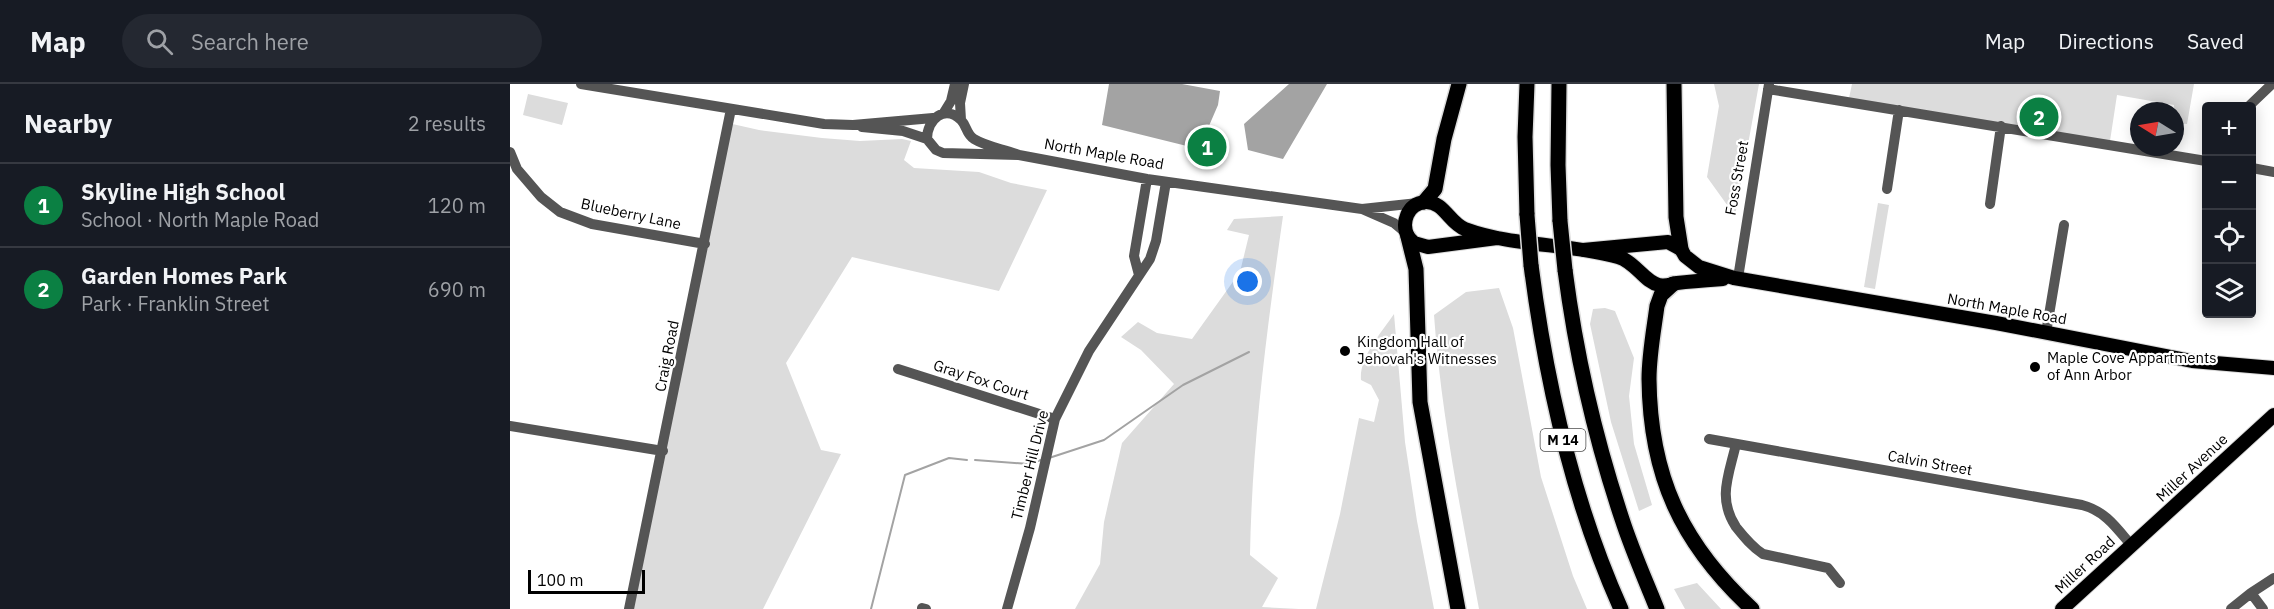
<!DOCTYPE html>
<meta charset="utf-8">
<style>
:root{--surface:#171b24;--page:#242831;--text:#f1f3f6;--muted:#9ea1a6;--line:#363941;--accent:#0b8043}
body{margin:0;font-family:"IBM Plex Sans",sans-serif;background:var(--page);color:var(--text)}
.controls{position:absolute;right:18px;top:18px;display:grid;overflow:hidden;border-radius:6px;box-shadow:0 3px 15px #0003}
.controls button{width:54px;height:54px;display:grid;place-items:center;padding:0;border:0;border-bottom:2px solid var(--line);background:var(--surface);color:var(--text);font:30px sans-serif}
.compass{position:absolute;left:1620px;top:18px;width:54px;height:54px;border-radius:50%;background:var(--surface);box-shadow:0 3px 15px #0003;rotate:281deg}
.scale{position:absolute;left:18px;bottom:15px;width:117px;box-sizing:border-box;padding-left:6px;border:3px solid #000;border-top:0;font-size:16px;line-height:21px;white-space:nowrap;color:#000;-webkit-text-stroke:4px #fff;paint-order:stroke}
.you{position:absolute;left:738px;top:198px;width:21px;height:21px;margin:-15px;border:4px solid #fff;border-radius:50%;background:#1a73e8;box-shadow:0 0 0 9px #1a73e833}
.badge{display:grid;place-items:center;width:39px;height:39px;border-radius:50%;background:var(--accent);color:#fff;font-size:20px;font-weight:700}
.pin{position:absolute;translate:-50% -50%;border:3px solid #fff;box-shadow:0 2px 6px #0006}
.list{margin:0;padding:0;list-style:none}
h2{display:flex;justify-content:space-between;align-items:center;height:78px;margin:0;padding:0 24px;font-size:26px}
h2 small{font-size:20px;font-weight:400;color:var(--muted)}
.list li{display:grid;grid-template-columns:39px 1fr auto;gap:18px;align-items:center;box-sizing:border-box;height:84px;padding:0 24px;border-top:2px solid var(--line)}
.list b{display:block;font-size:22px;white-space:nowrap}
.list p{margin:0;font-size:20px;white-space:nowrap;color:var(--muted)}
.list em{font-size:20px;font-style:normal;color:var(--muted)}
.icon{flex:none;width:33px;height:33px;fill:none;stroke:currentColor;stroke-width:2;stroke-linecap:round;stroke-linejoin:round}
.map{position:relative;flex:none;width:1764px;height:525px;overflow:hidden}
header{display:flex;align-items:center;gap:36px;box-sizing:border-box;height:84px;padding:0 30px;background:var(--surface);border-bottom:2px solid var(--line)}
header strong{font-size:28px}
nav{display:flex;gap:33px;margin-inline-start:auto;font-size:21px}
.search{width:420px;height:54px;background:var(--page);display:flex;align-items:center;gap:15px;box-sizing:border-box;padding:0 21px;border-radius:33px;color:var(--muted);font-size:22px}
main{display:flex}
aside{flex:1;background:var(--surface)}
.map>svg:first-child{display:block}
.green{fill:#dcdcdc}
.water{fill:#a3a3a3}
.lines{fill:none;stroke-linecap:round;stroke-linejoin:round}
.stream{stroke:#a3a3a3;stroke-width:2}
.major-casing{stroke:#dbdbdb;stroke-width:16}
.highway-casing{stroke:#dbdbdb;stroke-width:18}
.minor{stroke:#555;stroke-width:10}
.major{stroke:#000;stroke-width:14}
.highway{stroke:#000;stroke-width:15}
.highway-bridge-casing{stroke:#dbdbdb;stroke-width:18;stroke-linecap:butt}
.highway-bridge{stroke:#000;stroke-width:15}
.poi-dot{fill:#000;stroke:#fff;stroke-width:2}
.labels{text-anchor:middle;stroke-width:4.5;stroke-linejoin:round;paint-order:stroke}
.shield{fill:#fff;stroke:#4c4c4c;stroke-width:1.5}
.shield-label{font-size:14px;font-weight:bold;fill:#000}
.street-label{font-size:15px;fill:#000;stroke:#fff}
.poi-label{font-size:15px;fill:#000;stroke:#fff;text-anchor:start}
</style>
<header>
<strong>Map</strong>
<div class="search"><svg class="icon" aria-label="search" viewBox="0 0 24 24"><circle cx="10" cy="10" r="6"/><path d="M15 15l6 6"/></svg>Search here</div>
<nav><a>Map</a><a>Directions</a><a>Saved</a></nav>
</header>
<main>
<aside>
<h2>Nearby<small>2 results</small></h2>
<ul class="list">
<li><span class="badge">1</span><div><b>Skyline High School</b><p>School · North Maple Road</p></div><em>120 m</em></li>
<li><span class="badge">2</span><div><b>Garden Homes Park</b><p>Park · Franklin Street</p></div><em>690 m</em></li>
</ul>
</aside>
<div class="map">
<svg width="1764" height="525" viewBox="0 0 1764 525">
<rect width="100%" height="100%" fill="#fff"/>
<path class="green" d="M1204 0H1249L1225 132 1197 93 1209 22Z
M1342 0H1684L1677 40 1665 39 1664 21 1607 11 1600 57 1339 14Z
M18 10 58 19 52 41 13 31Z
M218 39 249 46 312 54 350 57 392 55 401 57 394 76 404 84 469 88 501 99 537 106 489 207 342 173 276 279 311 366 331 370 253 525H119Z
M1368 119 1379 121 1365 205 1354 203Z
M773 132C757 245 742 357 740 471L768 494 752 523 789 525H565L590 480 594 438 612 359 664 300 631 266 611 253 628 238 647 249 682 255 730 188 739 151 717 146 724 135Z
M989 204 1003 244 1031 393 1063 492 1077 525H969C951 427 931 330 924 231L956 208Z
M1095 224 1105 227 1124 274 1119 312 1124 360 1142 421 1129 427 1101 338 1080 240 1083 225Z
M884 230 895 358 907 437 924 525H806L830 430 849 334 864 338 869 316 861 301 851 296C849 273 872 248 884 230Z
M1187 499 1211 525H1175L1164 505Z"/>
<path class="water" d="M599 0H672L710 7 708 21 689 65 592 41Z
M779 0H817L773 75 738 66 734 40Z"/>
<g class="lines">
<path class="stream" d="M539 374 594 356 673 301 739 268
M465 376 519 380 531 376
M361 525 395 391 439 374 457 376"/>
<g class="major-casing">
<path id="major" d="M987 154 918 163 904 159 898 153C891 139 897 120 915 118 934 117 939 139 955 145 1004 163 1058 159 1108 173 1126 178 1134 198 1149 201 1156 203 1161 200 1167 199 1182 197 1198 196 1213 195
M1073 166 1158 158 1171 165 1175 172 1189 183 1224 194 1486 239 1682 277 1764 284
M1552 525 1764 331"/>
</g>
<g class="highway-casing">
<path id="highway" d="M1017 0 1015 53 1017 131
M1049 0 1048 81 1050 137
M1164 0 1166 133 1171 165
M914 118 925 105 934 55 949 0
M898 153 906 185 910 318 948 525
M1021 181C1036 298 1062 416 1111 525
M1055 186C1066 271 1085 354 1112 435 1122 466 1135 495 1147 525
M1163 200 1151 211 1147 222C1144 245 1139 271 1139 295 1140 392 1171 459 1242 525"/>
</g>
<path class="minor" d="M71 0 314 40 343 41 423 34
M1258 5 1696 77
M1739 22 1762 0
M433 30 441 17 445 0
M451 36 450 19 454 0
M352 43 393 47 417 55
M0 68 7 85 31 113 50 128 82 140 195 160
M509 71C494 65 477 63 464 55 456 50 457 42 451 36 435 20 417 35 417 55L426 66 433 69 509 71 637 95 852 125 884 139 896 149
M1742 84 1764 88
M1377 105 1389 26
M1480 120 1491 42
M852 125 908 119
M629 191 624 172 637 95
M1228 194 1259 0
M1536 249 1554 141
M388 285 545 335
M0 342 153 367
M1199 355 1572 421C1595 427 1606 443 1621 461
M1226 360C1219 391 1207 414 1226 443 1234 453 1242 463 1253 470L1318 484 1330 499
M1741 509 1753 525
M412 524 416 525
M119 525 221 25
M497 525 520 444 545 335 579 267 640 175 646 157 656 98
M1721 525 1741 509 1764 494"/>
<use href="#major" class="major"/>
<use href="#highway" class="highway"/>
<g class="highway-bridge-casing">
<path id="highway-bridge" d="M1017 131 1021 181
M1050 137 1055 186"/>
</g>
<use href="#highway-bridge" class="highway-bridge"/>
</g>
<g class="poi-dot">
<circle cx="835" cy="267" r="6"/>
<circle cx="1525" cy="283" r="6"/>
</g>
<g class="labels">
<rect class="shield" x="1030.5" y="345" width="45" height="22" rx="4.5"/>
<g class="shield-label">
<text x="1053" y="361">M 14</text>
</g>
<g class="street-label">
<text transform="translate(594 70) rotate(10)" y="5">North Maple Road</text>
<text transform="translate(1227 94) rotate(-80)" y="5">Foss Street</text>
<text transform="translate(121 130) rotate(12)" y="5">Blueberry Lane</text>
<text transform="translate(1497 225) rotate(10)" y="5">North Maple Road</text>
<text transform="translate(157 272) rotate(-79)" y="5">Craig Road</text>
<text transform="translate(471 296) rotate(18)" y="5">Gray Fox Court</text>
<text transform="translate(1420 379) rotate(10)" y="5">Calvin Street</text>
<text transform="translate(520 381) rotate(-76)" y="5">Timber Hill Drive</text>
<text transform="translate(1682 384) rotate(-43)" y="5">Miller Avenue</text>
<text transform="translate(1575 481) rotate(-43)" y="5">Miller Road</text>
</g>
<g class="poi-label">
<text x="847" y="263">Kingdom Hall of<tspan x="847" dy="17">Jehovah's Witnesses</tspan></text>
<text x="1537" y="279">Maple Cove Appartments<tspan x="1537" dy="17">of Ann Arbor</tspan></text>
</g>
</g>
</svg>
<div class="controls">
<button>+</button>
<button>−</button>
<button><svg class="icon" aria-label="locate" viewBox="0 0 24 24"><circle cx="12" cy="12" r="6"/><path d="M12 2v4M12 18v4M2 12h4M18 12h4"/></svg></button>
<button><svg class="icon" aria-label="layers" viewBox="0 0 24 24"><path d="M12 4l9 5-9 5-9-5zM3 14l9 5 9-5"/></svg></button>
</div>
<svg class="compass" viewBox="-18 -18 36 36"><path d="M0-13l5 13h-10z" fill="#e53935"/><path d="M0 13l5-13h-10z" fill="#9ea1a6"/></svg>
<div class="scale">100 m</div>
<div class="you"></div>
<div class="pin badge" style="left:697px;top:63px">1</div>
<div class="pin badge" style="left:1529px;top:33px">2</div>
</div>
</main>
